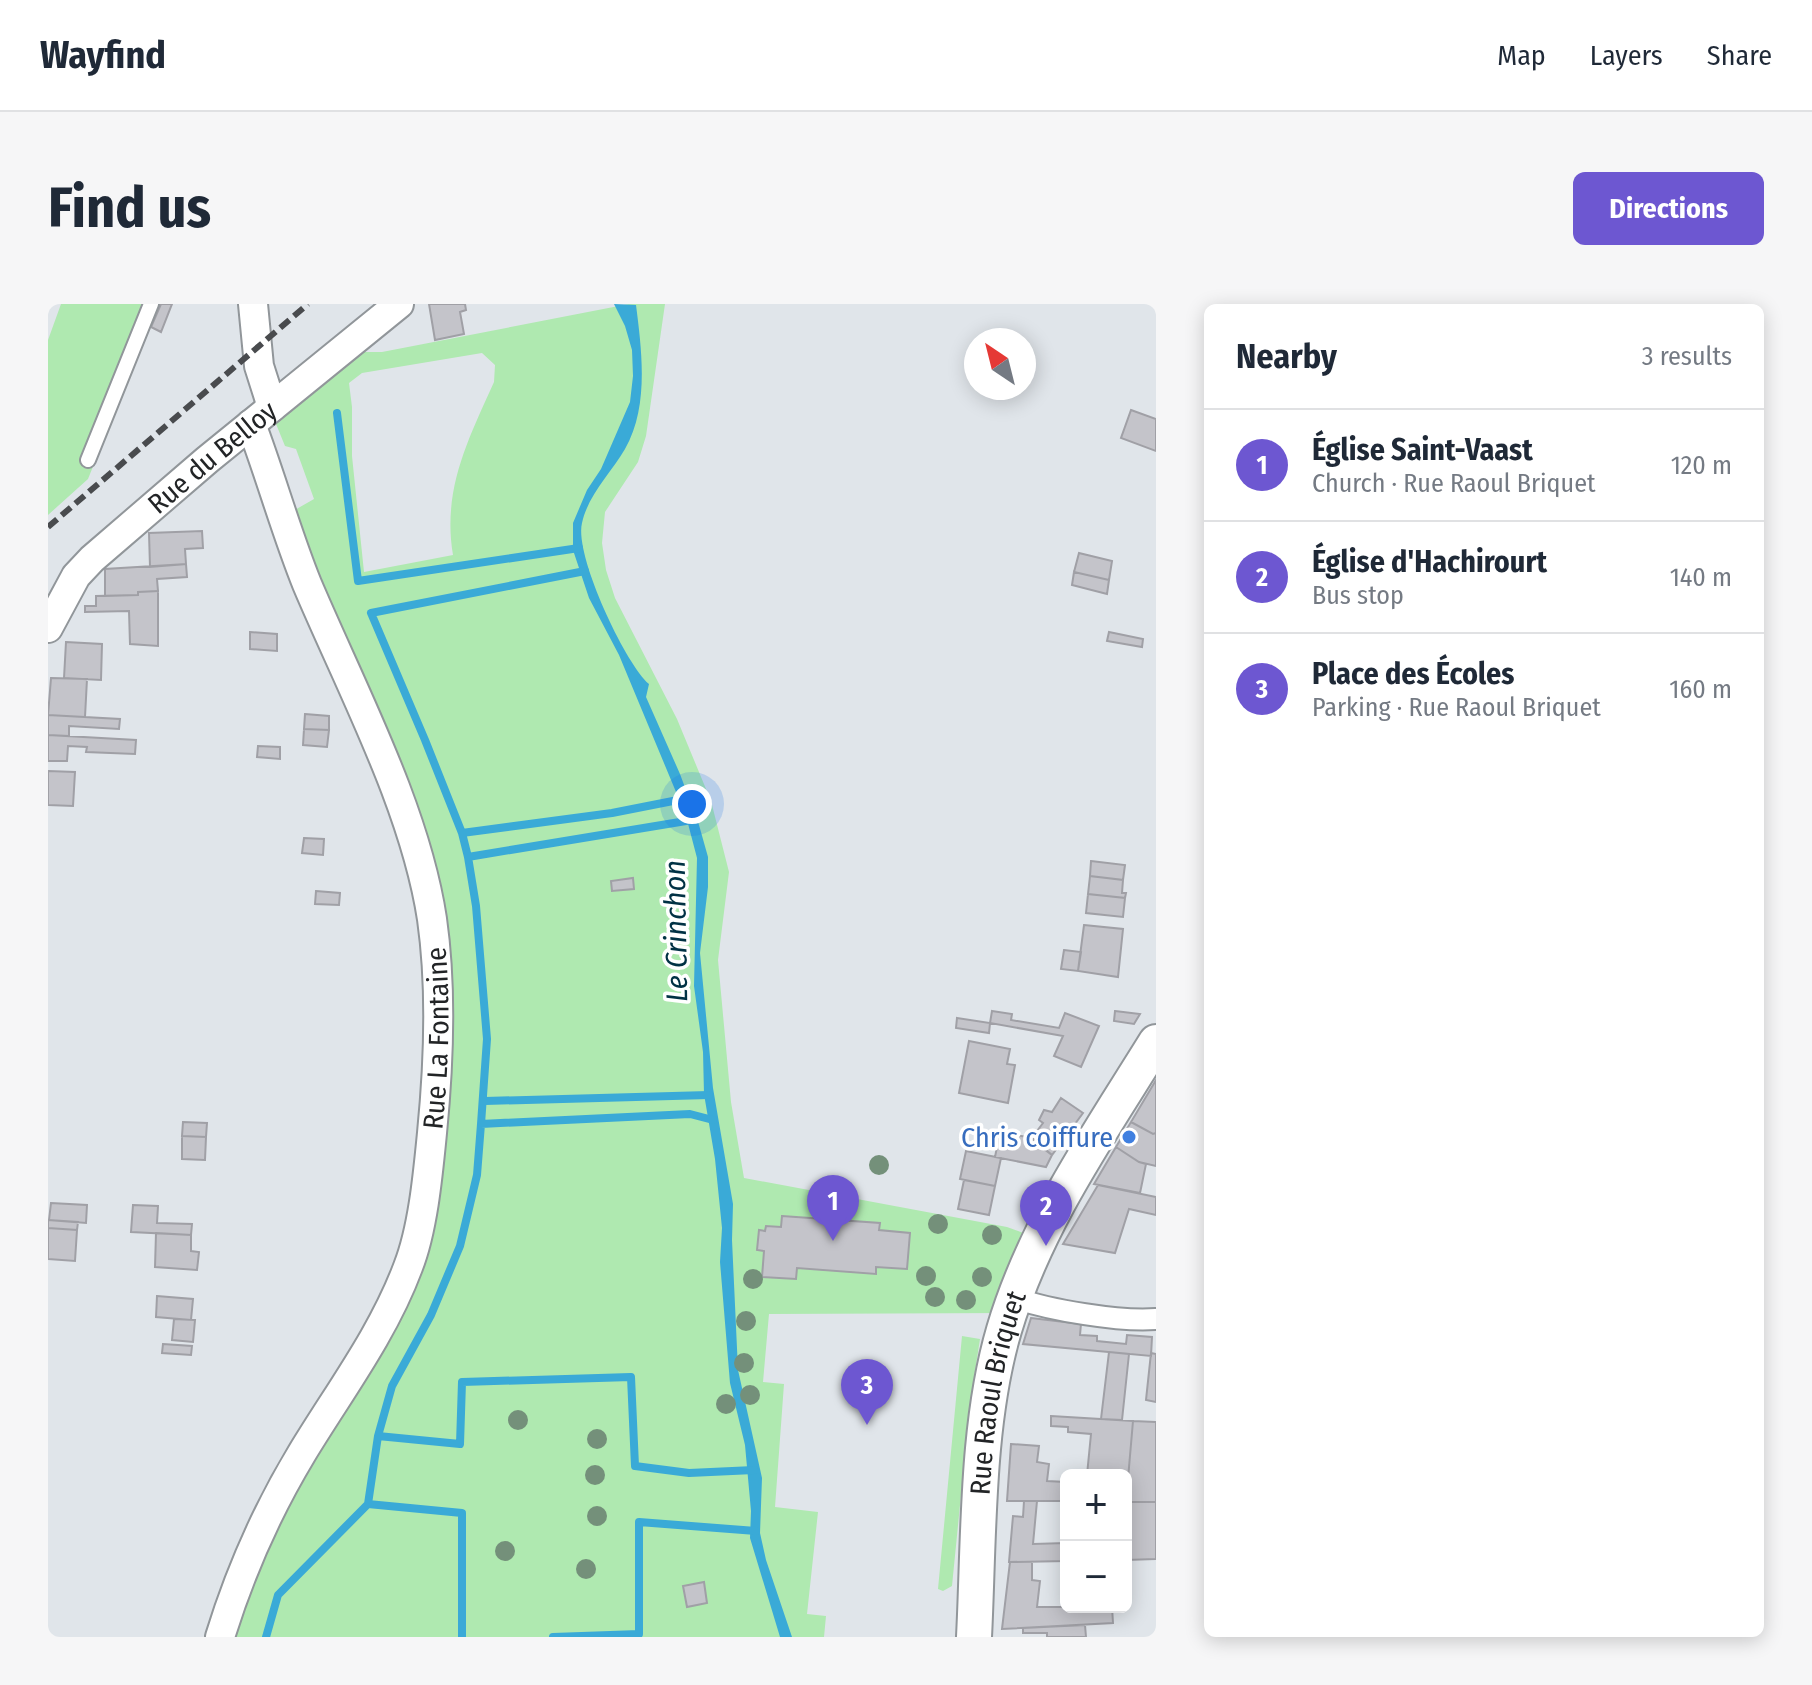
<!DOCTYPE html>
<meta charset="utf-8">
<style>
:root{--surface:#fff;--page:#f6f6f7;--text:#1f2937;--muted:#747a83;--line:#e0e1e3;--accent:#6d57d1}
body{margin:0;font-family:"Fira Sans Condensed",sans-serif;background:var(--page);color:var(--text)}
.controls{position:absolute;right:24px;bottom:24px;display:grid;overflow:hidden;border-radius:12px;box-shadow:0 4px 20px #0003}
.controls button{width:72px;height:72px;display:grid;place-items:center;padding:0;border:0;border-bottom:2px solid var(--line);background:var(--surface);color:var(--text);font:40px sans-serif}
.compass{position:absolute;left:916px;top:24px;width:72px;height:72px;border-radius:50%;background:var(--surface);box-shadow:0 4px 20px #0003;rotate:325deg}
.you{position:absolute;left:644px;top:500px;width:28px;height:28px;margin:-20px;border:6px solid #fff;border-radius:50%;background:#1a73e8;box-shadow:0 0 0 12px #1a73e833}
.badge{display:grid;place-items:center;width:52px;height:52px;border-radius:50%;background:var(--accent);color:#fff;font-size:26px;font-weight:700}
.pin{position:absolute;translate:-50% -66px;filter:drop-shadow(0 2px 4px #0008)}
.pin::after{content:'';position:absolute;top:42px;width:28px;height:24px;background:inherit;clip-path:polygon(0 0,100% 0,50% 100%)}
.list{margin:0;padding:0;list-style:none}
h2{display:flex;justify-content:space-between;align-items:center;height:104px;margin:0;padding:0 32px;font-size:34px}
h2 small{font-size:26px;font-weight:400;color:var(--muted)}
.list li{display:grid;grid-template-columns:52px 1fr auto;gap:24px;align-items:center;box-sizing:border-box;height:112px;padding:0 32px;border-top:2px solid var(--line)}
.list b{display:block;font-size:30px;white-space:nowrap}
.list p{margin:0;font-size:26px;white-space:nowrap;color:var(--muted)}
.list em{font-size:26px;font-style:normal;color:var(--muted)}
.map{position:relative;flex:none;width:1108px;height:1333px;overflow:hidden;border-radius:12px}
header{display:flex;align-items:center;gap:48px;box-sizing:border-box;height:112px;padding:0 40px;background:var(--surface);border-bottom:2px solid var(--line)}
header strong{font-size:38px}
nav{display:flex;gap:44px;margin-inline-start:auto;font-size:28px}
.intro{display:flex;align-items:center;justify-content:space-between;box-sizing:border-box;height:192px;padding:0 48px}
h1{margin:0;font-size:56px}
.button{padding:20px 36px;border-radius:12px;background:var(--accent);color:#fff;font-size:28px;font-weight:700}
main{display:flex;gap:48px;padding:0 48px}
aside{flex:1;background:var(--surface);border-radius:12px;box-shadow:0 4px 20px #0003}
.map>svg:first-child{display:block}
.green{fill:#afe9b0;fill-rule:evenodd}
.water{fill:#3aaad7}
.lines{fill:none;stroke-linecap:round;stroke-linejoin:round}
.stream{stroke:#3aaad7;stroke-width:8}
.building{fill:#c4c4ca;stroke:#a0a0a6;stroke-width:2}
.service-casing{stroke:#91969a;stroke-width:18}
.pedestrian-casing{stroke:#91969a;stroke-width:24}
.minor-casing{stroke:#91969a;stroke-width:32}
.tertiary-casing{stroke:#91969a;stroke-width:38}
.service{stroke:#fff;stroke-width:14}
.pedestrian{stroke:#fff;stroke-width:20}
.minor{stroke:#fff;stroke-width:28}
.tertiary{stroke:#fff;stroke-width:34}
.rail{stroke:#494b4e;stroke-width:6;stroke-dasharray:12 6;stroke-linecap:butt}
.tree{fill:#74907a}
.shop-dot{fill:#3f7fe0;stroke:#fff;stroke-width:3}
.labels{text-anchor:middle;stroke-width:7;stroke-linejoin:round;paint-order:stroke}
.street-label{font-size:28px;fill:#222426;stroke:#fff}
.shop-label{font-size:28px;fill:#366cbe;stroke:#fff;text-anchor:end}
.water-label{font-size:30px;font-style:italic;fill:#003144;stroke:#fff}
</style>
<header>
<strong>Wayfind</strong>
<nav><a>Map</a><a>Layers</a><a>Share</a></nav>
</header>
<div class="intro"><h1>Find us</h1><a class="button">Directions</a></div>
<main>
<div class="map">
<svg width="1108" height="1333" viewBox="0 0 1108 1333">
<rect width="100%" height="100%" fill="#e0e5ea"/>
<path class="green" d="M13 0H110L40 175 0 211V36Z
M581 0H617L598 132 590 158 557 208 554 239 558 266 567 294 629 415 663 497 681 568 670 656 683 798 696 874 959 923 992 935 962 1009 721 1010 715 1078 736 1080 727 1203 770 1208 759 1310 778 1312 776 1333H183L236 1204 365 984 401 670 278 292 245 207 266 195 248 145 237 142 228 120 316 48H334ZM434 49 447 61 446 78C420 136 394 186 405 251L316 268 304 152V103L301 79 314 69Z
M914 1032 932 1035 922 1100 904 1282 895 1287 890 1285Z"/>
<path class="water" d="M566 0 588 1C594 48 601 103 577 145 563 169 540 191 534 219 526 251 577 359 601 380L598 393 632 470 651 521 660 553V583L652 649 665 784 685 900 684 936 690 1066 714 1174 712 1229 718 1256 744 1333H732L702 1234 703 1207 697 1141 682 1079 672 958 674 924 667 855 656 790 655 748 646 682 649 554 638 512 571 351 541 294 525 246V219L539 186 553 165 582 98 585 72 584 46 577 22Z"/>
<g class="lines">
<path class="stream" d="M289 109 310 277 531 244
M414 529 564 509 635 495
M420 553 644 516
M437 797 661 791
M665 816 642 810 433 820 429 871 412 942 383 1011 344 1082 330 1132 412 1140 414 1078 583 1073 587 1162 641 1169 706 1166
M433 820 439 735 428 602 420 553 414 529 377 436 323 309 537 267
M320 1200 330 1132
M218 1333 230 1291 320 1200 414 1209V1333
M505 1333 591 1330V1218L708 1227"/>
</g>
<path class="building" d="M113 0H124L113 28 103 23Z
M381 0H417L418 6 412 8 416 30 387 36Z
M1083 106 1108 115V147L1073 134Z
M154 227 155 244 137 245 138 260 102 263 101 229Z
M1031 249 1064 257 1061 276 1026 268Z
M138 260 139 273 109 275 110 287 90 288V291L57 292V265Z
M1026 268 1061 276 1059 290 1024 281Z
M110 287V342L82 340 81 307 37 308V302H48V292L90 291V288Z
M202 328 229 330V347L202 345Z
M1061 328 1095 335 1094 343 1059 337Z
M18 338 54 340 53 376 16 374Z
M3 374 39 375 37 413 0 411Z
M257 410 281 412V426L256 425Z
M0 411 72 415 71 425 21 422V432L0 431Z
M256 425 281 426 279 443 255 441Z
M0 431 88 436 87 450 38 448 39 443 20 442 19 457H0Z
M210 442 232 443V455L209 453Z
M0 467 27 468 25 502 0 501Z
M256 534 276 535 275 551 254 549Z
M1043 557 1077 561 1075 576 1042 572Z
M1042 572 1075 576 1074 589H1078L1077 594 1040 590Z
M585 574 586 585 564 587 563 577Z
M268 587 292 589 291 601 267 600Z
M1040 590 1077 594 1075 613 1038 609Z
M1036 621 1075 625 1070 673 1030 667Z
M1016 646 1033 648 1030 667 1013 665Z
M944 707 964 710 963 716 1011 724 1017 709 1051 722 1033 763 1006 752 1015 732 942 719Z
M1067 707 1092 710 1086 720 1066 717Z
M909 714 942 719 941 729 908 724Z
M921 737 962 745 959 760 967 761 960 799 911 789Z
M1108 776V829L1105 830 1083 818Z
M1013 794 1035 809 1004 851 983 835 995 819 991 816 996 806 1004 808Z
M135 818 159 819 158 833 134 832Z
M1083 818 1105 830 1108 829V862L1091 858 1068 843Z
M952 828 984 834 1004 851 998 863 947 853Z
M134 832 158 833 157 856 134 855Z
M1068 843 1091 858 1098 860 1092 889 1046 880Z
M918 847 953 854 947 882 912 875Z
M916 876 947 882 941 911 910 905Z
M1050 881 1108 893V911L1081 905 1067 949 1015 940Z
M3 899 39 901 38 919 1 916Z
M85 901 110 902 109 919 144 920 143 931 83 928Z
M734 912 832 919 831 926 862 929 859 965 828 963V970L749 964 748 975 714 973 716 947 709 946 711 926 717 927 718 922 733 923Z
M0 916 30 918 29 926 0 924Z
M0 924 29 926 27 957 0 955Z
M108 929 143 931V947L151 948 149 966 107 963Z
M109 992 145 995 143 1016 108 1013Z
M983 1014 1033 1020 1032 1031 1049 1032V1037L1078 1040 1079 1031 1104 1033 1103 1052 975 1040Z
M126 1015 147 1016 145 1038 124 1036Z
M115 1040 144 1042 143 1051 114 1049Z
M1061 1048 1081 1050 1074 1116 1053 1115Z
M1103 1049 1108 1050V1098L1098 1096Z
M1003 1112 1085 1117 1078 1198V1171H1039L1043 1130 1020 1128V1123L1003 1122Z
M1085 1117 1108 1118V1198H1078Z
M963 1140 991 1142 989 1158 1001 1160 999 1177 1018 1178V1197H959Z
M976 1197H989L985 1240 1018 1239V1257L961 1258 965 1212 975 1213Z
M1078 1198H1108V1255L1078 1256Z
M962 1258H984V1276L992 1277 989 1303H1064L1065 1319 954 1325Z
M656 1278 659 1299 639 1303 635 1282Z
M1037 1321 1038 1333H999V1329H975V1324Z"/>
<g class="lines">
<g class="service-casing">
<path id="service" d="M40 156 103 0"/>
</g>
<g class="pedestrian-casing">
<path id="pedestrian" d="M967 994C1001 1006 1072 1018 1108 1015"/>
</g>
<g class="minor-casing">
<g id="minor">
<path d="M205 0 211 62 224 103"/>
<path id="s1" d="M0 324 28 272 44 255 159 156 351 0"/>
<path id="s2" d="M172 1333C192 1268 219 1207 254 1149 291 1088 335 1030 360 963 375 925 380 870 384 829 391 758 394 685 384 615 367 503 303 384 259 280 238 228 223 173 203 120"/>
</g>
</g>
<g class="tertiary-casing">
<g id="tertiary">
<path id="s3" d="M926 1333C931 1235 928 1121 956 1026 987 921 1051 830 1108 738"/>
</g>
</g>
<use href="#service" class="service"/>
<use href="#pedestrian" class="pedestrian"/>
<use href="#minor" class="minor"/>
<use href="#tertiary" class="tertiary"/>
<path class="rail" d="M0 223 260 0"/>
</g>
<g class="tree">
<circle cx="831" cy="861" r="10"/>
<circle cx="890" cy="920" r="10"/>
<circle cx="944" cy="931" r="10"/>
<circle cx="878" cy="972" r="10"/>
<circle cx="934" cy="973" r="10"/>
<circle cx="705" cy="975" r="10"/>
<circle cx="887" cy="993" r="10"/>
<circle cx="918" cy="996" r="10"/>
<circle cx="698" cy="1017" r="10"/>
<circle cx="696" cy="1059" r="10"/>
<circle cx="702" cy="1091" r="10"/>
<circle cx="678" cy="1100" r="10"/>
<circle cx="470" cy="1116" r="10"/>
<circle cx="549" cy="1135" r="10"/>
<circle cx="547" cy="1171" r="10"/>
<circle cx="549" cy="1212" r="10"/>
<circle cx="457" cy="1247" r="10"/>
<circle cx="538" cy="1265" r="10"/>
</g>
<circle class="shop-dot" cx="1081" cy="833" r="8"/>
<g class="labels">
<g class="street-label">
<text dy="10" stroke="none"><textPath href="#s1" startOffset="240">Rue du Belloy</textPath></text>
<text dy="10" stroke="none"><textPath href="#s2" startOffset="648">Rue La Fontaine</textPath></text>
<text dy="10" stroke="none"><textPath href="#s3" startOffset="246">Rue Raoul Briquet</textPath></text>
</g>
<g class="shop-label">
<text x="1065" y="843">Chris coiffure</text>
</g>
<g class="water-label">
<text transform="translate(628 627) rotate(-91)" y="10">Le Crinchon</text>
</g>
</g>
</svg>
<div class="controls">
<button>+</button>
<button>−</button>
</div>
<svg class="compass" viewBox="-18 -18 36 36"><path d="M0-13l5 13h-10z" fill="#e53935"/><path d="M0 13l5-13h-10z" fill="#747a83"/></svg>
<div class="you"></div>
<div class="pin badge" style="left:785px;top:937px">1</div>
<div class="pin badge" style="left:998px;top:942px">2</div>
<div class="pin badge" style="left:819px;top:1121px">3</div>
</div>
<aside>
<h2>Nearby<small>3 results</small></h2>
<ul class="list">
<li><span class="badge">1</span><div><b>Église Saint-Vaast</b><p>Church · Rue Raoul Briquet</p></div><em>120 m</em></li>
<li><span class="badge">2</span><div><b>Église d'Hachirourt</b><p>Bus stop</p></div><em>140 m</em></li>
<li><span class="badge">3</span><div><b>Place des Écoles</b><p>Parking · Rue Raoul Briquet</p></div><em>160 m</em></li>
</ul>
</aside>
</main>
